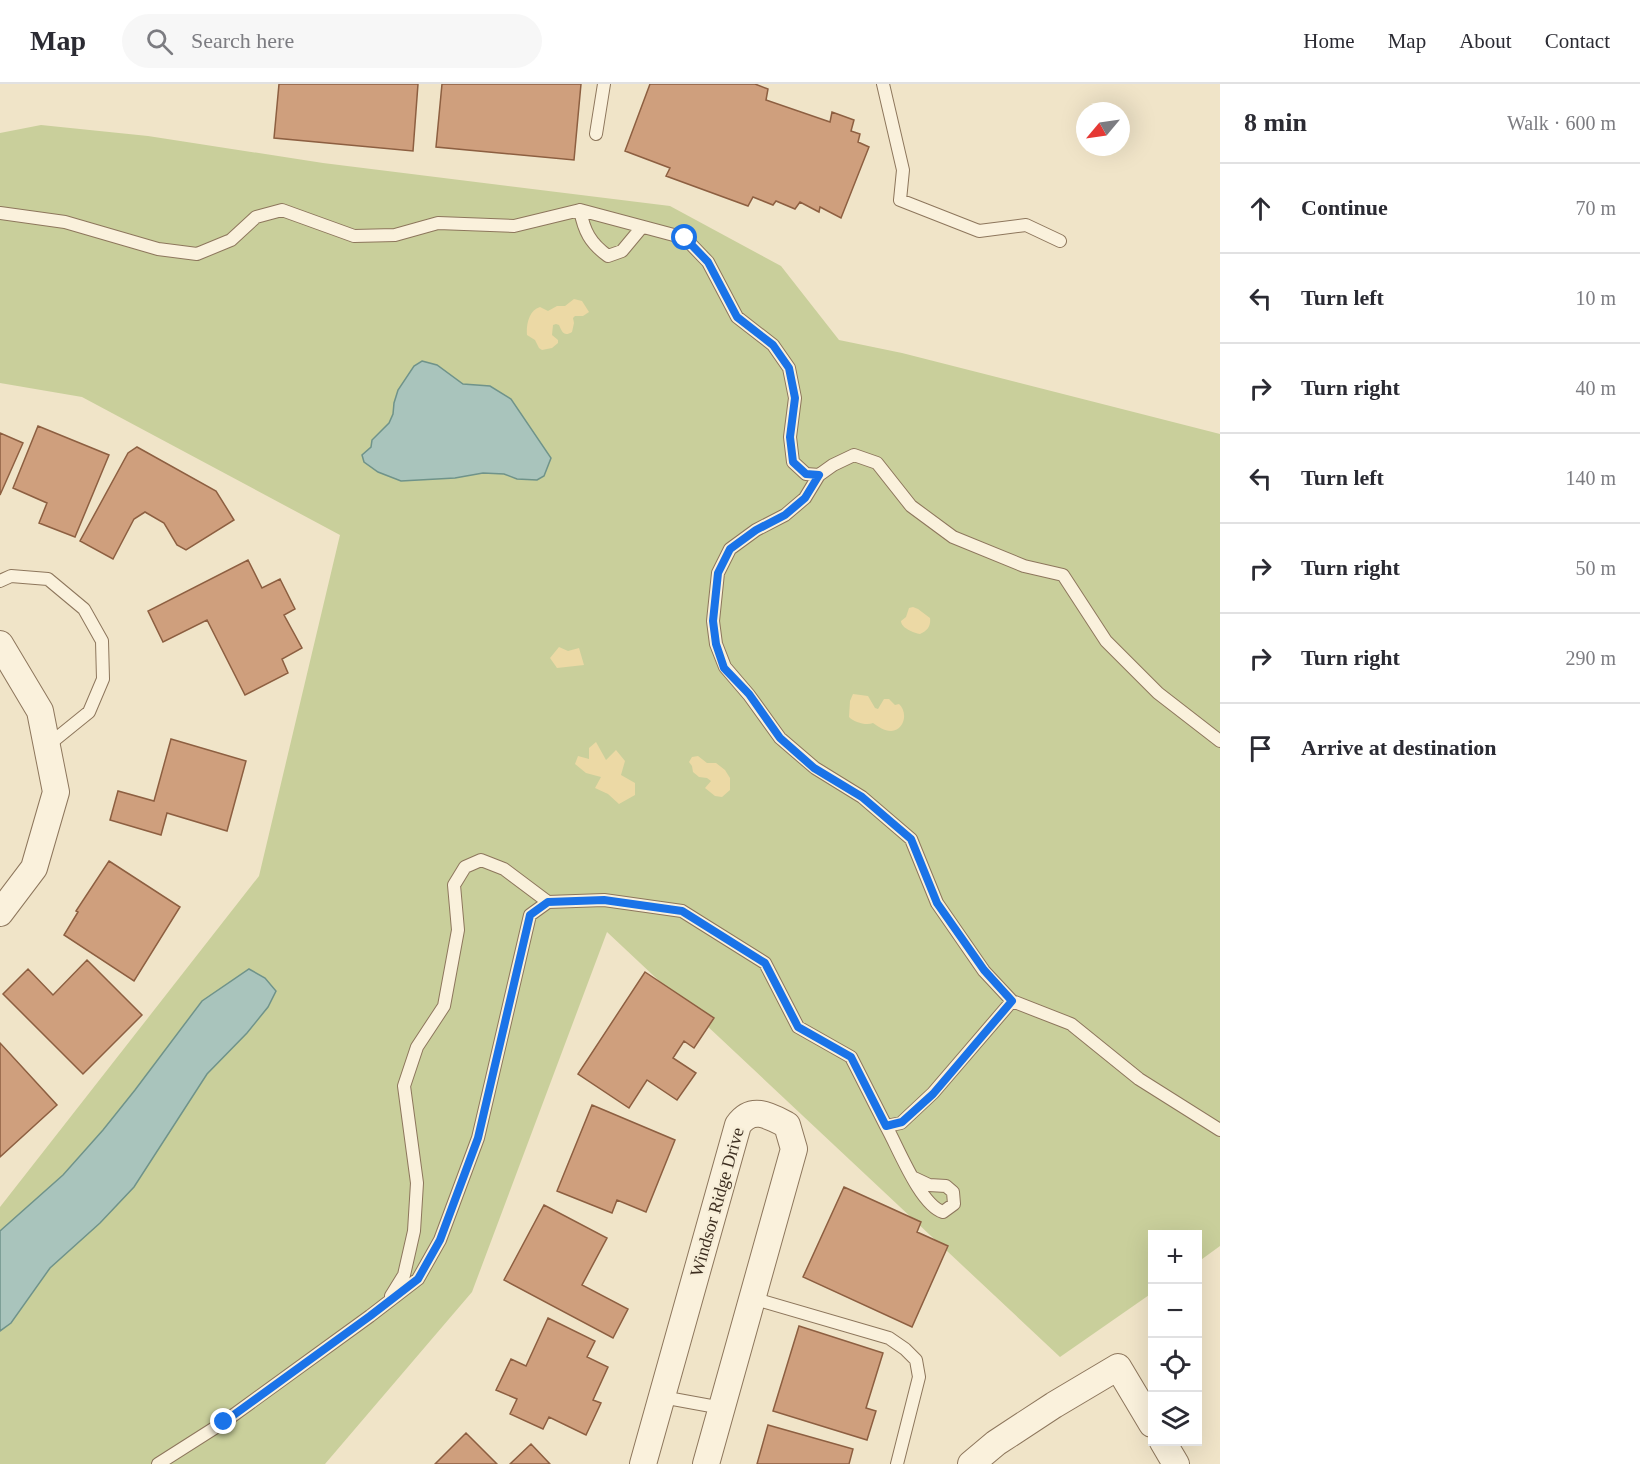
<!DOCTYPE html>
<meta charset="utf-8">
<style>
:root{--surface:#fff;--page:#f7f7f7;--text:#2b2b33;--muted:#7c7c81;--line:#e1e1e2}
body{margin:0;font-family:"Times New Roman",serif;background:var(--page);color:var(--text)}
.controls{position:absolute;right:18px;bottom:18px;display:grid;overflow:hidden;border-radius:0px;box-shadow:0 6px 24px #0002}
.controls button{width:54px;height:54px;display:grid;place-items:center;padding:0;border:0;border-bottom:2px solid var(--line);background:var(--surface);color:var(--text);font:30px sans-serif}
.compass{position:absolute;left:1076px;top:18px;width:54px;height:54px;border-radius:50%;background:var(--surface);box-shadow:0 6px 24px #0002;rotate:241deg}
.stop{position:absolute;width:18px;height:18px;margin:-14px;border:4px solid #1a73e8;border-radius:50%;background:#fff}
.stop.end{background:#1a73e8;border-color:#fff;box-shadow:0 2px 6px #0008}
.list{margin:0;padding:0;list-style:none}
h2{display:flex;justify-content:space-between;align-items:center;height:78px;margin:0;padding:0 24px;font-size:26px}
h2 small{font-size:20px;font-weight:400;color:var(--muted)}
.list li{display:grid;grid-template-columns:39px 1fr auto;gap:18px;align-items:center;box-sizing:border-box;height:90px;padding:0 24px;border-top:2px solid var(--line)}
.list b{display:block;font-size:22px;white-space:nowrap}
.list em{font-size:20px;font-style:normal;color:var(--muted)}
.icon{flex:none;width:33px;height:33px;fill:none;stroke:currentColor;stroke-width:2;stroke-linecap:round;stroke-linejoin:round}
.map{position:relative;flex:none;width:1220px;height:1380px;overflow:hidden}
header{display:flex;align-items:center;gap:36px;box-sizing:border-box;height:84px;padding:0 30px;background:var(--surface);border-bottom:2px solid var(--line)}
header strong{font-size:28px}
nav{display:flex;gap:33px;margin-inline-start:auto;font-size:21px}
.search{width:420px;height:54px;background:var(--page);display:flex;align-items:center;gap:15px;box-sizing:border-box;padding:0 21px;border-radius:33px;color:var(--muted);font-size:22px}
main{display:flex}
aside{flex:1;background:var(--surface)}
.map>svg:first-child{display:block}
.green{fill:#c9cf9b}
.sand{fill:#ecd9a5}
.water{fill:#a9c4bc;stroke:#6f938a;stroke-width:1.5}
.building{fill:#cf9f7d;stroke:#8d5f41;stroke-width:1.5}
.lines{fill:none;stroke-linecap:round;stroke-linejoin:round}
.lane-casing{stroke:#8d765c;stroke-width:14}
.street-casing{stroke:#8d765c;stroke-width:28}
.lane{stroke:#faf1dc;stroke-width:12}
.street{stroke:#faf1dc;stroke-width:26}
.route{stroke:#1a73e8;stroke-width:8}
.labels{text-anchor:middle;stroke-width:4.5;stroke-linejoin:round;paint-order:stroke}
.street-label{font-size:18px;fill:#3d2e20;stroke:#f7eed8}
</style>
<header>
<strong>Map</strong>
<div class="search"><svg class="icon" aria-label="search" viewBox="0 0 24 24"><circle cx="10" cy="10" r="6"/><path d="M15 15l6 6"/></svg>Search here</div>
<nav><a>Home</a><a>Map</a><a>About</a><a>Contact</a></nav>
</header>
<main>
<div class="map">
<svg width="1220" height="1380" viewBox="0 0 1220 1380">
<rect width="100%" height="100%" fill="#f0e4c8"/>
<path class="green" d="M41 41 148 52 323 79 670 122 781 182 839 256 902 269 1220 350V1162L1198 1178V1150H1152V1209L1060 1273 607 848 472 1208 325 1380H0V1123L259 792 340 451 82 313 0 299V49Z"/>
<path class="sand" d="M574 215 582 217 589 228 583 232H575L573 234 574 239 572 248C564 253 562 248 559 241L556 240 553 241 552 251 558 256V259L552 264 542 266 539 264 535 256 527 251C526 241 529 226 540 223L548 227 557 222H565Z
M913 523 918 525 930 534C931 541 928 547 920 550 914 549 901 544 901 537L906 533 909 524Z
M559 563 568 567 579 564 584 581 557 584 550 574Z
M853 610 868 612 875 624 878 625 884 615H889L895 621 899 620C908 628 905 646 891 647 884 647 879 643 873 639 866 642 854 638 849 633L850 617Z
M596 658 606 676 616 666 625 677 621 691 635 699V711L619 720 608 710 595 704 601 693 586 689 575 680 578 672 589 675V664Z
M698 672 707 679H716L725 686 730 694V706L722 713 715 712 705 704 711 697 707 694 699 693 693 688 692 682 689 678 692 673Z"/>
<path class="water" d="M422 277 437 281 463 300 490 302 511 315 551 374 544 392 537 396 517 395 504 390 483 389 455 394 401 397 378 388 364 378 362 371 371 363 372 356 389 339 393 330 394 319 398 306 414 282Z
M249 885 265 894 276 907 268 923 247 949 207 990 134 1103 100 1139 50 1184 11 1239 0 1247V1147L63 1091 103 1046 135 1006 202 917Z"/>
<path class="building" d="M279 0H418L413 67 274 54Z
M442 0H581L574 76 436 63Z
M650 0H755L768 5 766 16 830 38 832 28 854 36 851 47 860 50 858 58 869 63 841 134 820 123 819 128 800 118 795 125 776 117 773 121 753 113 748 122 666 92 670 84 625 67Z
M38 342 109 371 75 453 39 439 47 419 13 404Z
M0 349 23 359 0 411Z
M137 363 216 407 234 436 186 466 177 461 164 439 145 428 134 435 113 475 80 457 128 369Z
M248 476 262 504 280 495 295 525 284 531 302 564 282 575 288 589 245 611 207 536 163 558 148 527Z
M171 655 246 677 227 747 167 729 161 751 110 736 118 707 154 717Z
M109 777 180 823 134 897 64 851 78 828 76 827Z
M87 876 142 931 83 990 3 910 28 885 53 911Z
M645 888 714 934 694 964 684 957 673 974 696 989 677 1016 647 996 629 1024 578 990Z
M0 959 57 1021 0 1073Z
M592 1021 675 1056 646 1128 617 1116 612 1129 557 1107Z
M844 1103 921 1138 917 1148 948 1162 912 1243 803 1193Z
M544 1121 607 1154 582 1201 628 1225 613 1254 504 1196Z
M548 1234 595 1257 587 1273 608 1283 593 1316 601 1319 586 1351 549 1333 543 1345 510 1330 517 1315 496 1306 511 1275 526 1282Z
M799 1242 883 1269 866 1324 876 1327 867 1356 773 1327Z
M768 1341 853 1365 849 1380H757Z
M466 1349 497 1380H435Z
M531 1360 550 1380H510Z"/>
<g class="lines">
<g class="lane-casing">
<path id="lane" d="M883 0 903 86 900 116 979 147 1026 141 1060 157
M596 50 604 0
M580 126C584 147 590 159 608 172L622 167 642 143
M0 129 65 138 158 165 197 170 231 156 256 133 282 126 354 152 395 151 438 139 514 142 580 126 685 154 708 178 737 233 773 261 789 284 795 314 790 353 793 378 806 390 819 391
M0 497 11 492 48 495 84 525 102 557 103 595 89 628 47 662
M1220 657 1158 609 1106 557 1063 491 1024 482 953 453 911 422 877 379 854 371 833 381 819 391 805 414 785 431 756 446 730 465 718 489 713 537 716 560 725 583 749 611 780 654 815 684 862 713 911 755 937 819 984 887 1012 917 1071 940 1139 995 1220 1046
M886 1042C898 1063 920 1121 943 1128L954 1120 953 1108 946 1102 929 1101 912 1093
M391 1212 404 1191 414 1147 417 1099 404 1002 417 963 444 922 458 846 454 801 465 783 481 776 504 785 548 818
M752 1214 889 1254 905 1265 916 1276 919 1293 897 1380
M662 1313 722 1324
M158 1380 224 1338 370 1232 418 1195 440 1156 478 1054 530 831 548 818 604 816 682 827 765 879 798 943 851 973 886 1042 901 1039 933 1009 1012 917"/>
</g>
<g class="street-casing">
<path id="street" d="M0 560 40 627 56 708 34 784 0 829
M1163 1358 1176 1380
M643 1380 738 1041C752 1021 770 1032 787 1041L794 1065 706 1380
M971 1380 996 1359 1054 1321 1118 1283 1152 1340"/>
</g>
<use href="#lane" class="lane"/>
<use href="#street" class="street"/>
</g>
<g class="lines">
<path class="route" d="M224 1338 370 1232 418 1195 440 1156 478 1054 530 831 548 818 604 816 682 827 765 879 798 943 851 973 886 1042 902 1038 933 1010 1012 917 984 886 937 819 911 755 862 713 814 684 780 654 749 610 724 584 716 560 713 537 718 489 730 465 756 446 785 431 805 414 819 391 806 390 793 378 790 353 795 314 789 284 773 261 737 233 708 178 685 154"/>
</g>
<g class="labels">
<g class="street-label">
<text transform="translate(717 1118) rotate(-74)" y="6">Windsor Ridge Drive</text>
</g>
</g>
</svg>
<div class="controls">
<button>+</button>
<button>−</button>
<button><svg class="icon" aria-label="locate" viewBox="0 0 24 24"><circle cx="12" cy="12" r="6"/><path d="M12 2v4M12 18v4M2 12h4M18 12h4"/></svg></button>
<button><svg class="icon" aria-label="layers" viewBox="0 0 24 24"><path d="M12 4l9 5-9 5-9-5zM3 14l9 5 9-5"/></svg></button>
</div>
<svg class="compass" viewBox="-18 -18 36 36"><path d="M0-13l5 13h-10z" fill="#e53935"/><path d="M0 13l5-13h-10z" fill="#7c7c81"/></svg>
<div class="stop" style="left:685px;top:154px"></div>
<div class="stop end" style="left:224px;top:1338px"></div>
</div>
<aside>
<h2>8 min<small>Walk · 600 m</small></h2>
<ul class="list">
<li><svg class="icon" aria-label="ahead" viewBox="0 0 24 24"><path d="M12 20V5M6 11l6-6 6 6"/></svg><div><b>Continue</b></div><em>70 m</em></li>
<li><svg class="icon" aria-label="left" viewBox="0 0 24 24"><path d="M17 20v-9H6M10 6l-5 5 5 5"/></svg><div><b>Turn left</b></div><em>10 m</em></li>
<li><svg class="icon" aria-label="right" viewBox="0 0 24 24"><path d="M7 20v-9h11M14 6l5 5-5 5"/></svg><div><b>Turn right</b></div><em>40 m</em></li>
<li><svg class="icon" aria-label="left" viewBox="0 0 24 24"><path d="M17 20v-9H6M10 6l-5 5 5 5"/></svg><div><b>Turn left</b></div><em>140 m</em></li>
<li><svg class="icon" aria-label="right" viewBox="0 0 24 24"><path d="M7 20v-9h11M14 6l5 5-5 5"/></svg><div><b>Turn right</b></div><em>50 m</em></li>
<li><svg class="icon" aria-label="right" viewBox="0 0 24 24"><path d="M7 20v-9h11M14 6l5 5-5 5"/></svg><div><b>Turn right</b></div><em>290 m</em></li>
<li><svg class="icon" aria-label="arrive" viewBox="0 0 24 24"><path d="M6 21V4h12l-3 4 3 4H6"/></svg><div><b>Arrive at destination</b></div></li>
</ul>
</aside>
</main>
